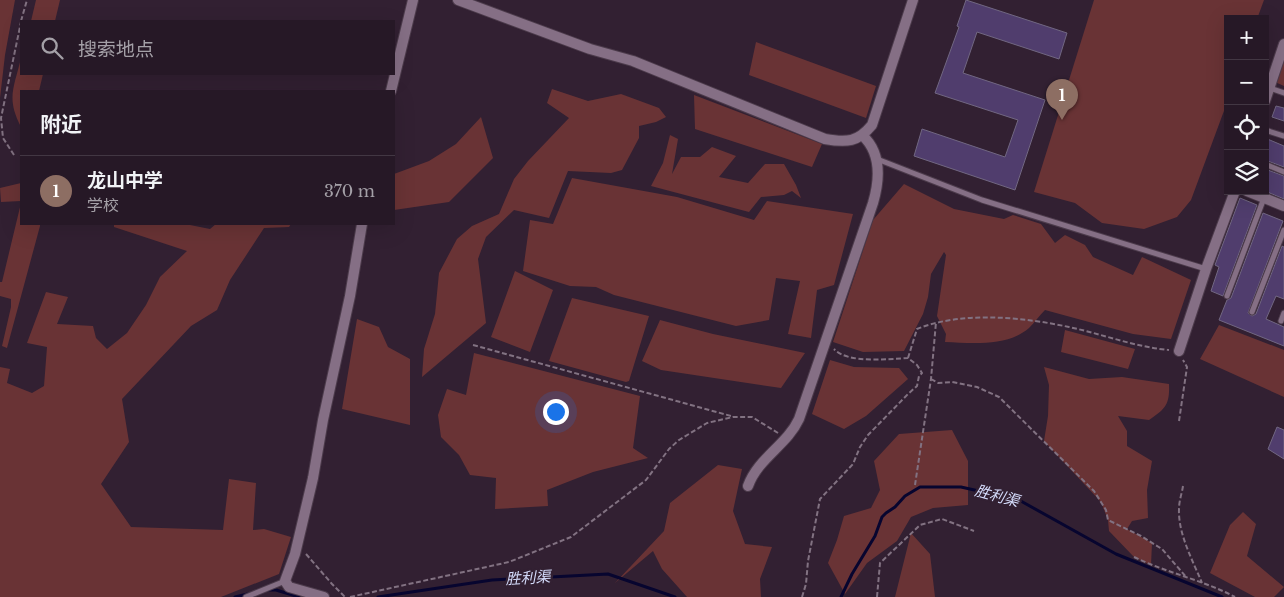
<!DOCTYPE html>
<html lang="zh">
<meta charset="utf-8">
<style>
:root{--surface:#261826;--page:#2e212e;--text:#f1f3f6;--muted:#a4a0a7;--line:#423743;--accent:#52cdcf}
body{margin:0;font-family:"Libre Baskerville","Noto Sans SC",serif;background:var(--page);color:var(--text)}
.controls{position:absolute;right:15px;top:15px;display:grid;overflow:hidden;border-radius:0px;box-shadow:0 5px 20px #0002}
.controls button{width:45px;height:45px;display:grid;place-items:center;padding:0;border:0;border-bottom:1px solid var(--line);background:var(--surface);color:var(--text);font:25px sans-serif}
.you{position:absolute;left:555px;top:411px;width:18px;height:18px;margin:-12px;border:4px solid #fff;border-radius:50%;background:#1a73e8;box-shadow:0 0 0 8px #1a73e833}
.badge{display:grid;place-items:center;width:32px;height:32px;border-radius:50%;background:var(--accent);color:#fff;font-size:16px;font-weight:700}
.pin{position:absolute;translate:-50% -41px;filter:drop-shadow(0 1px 2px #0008)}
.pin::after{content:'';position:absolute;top:26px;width:18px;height:15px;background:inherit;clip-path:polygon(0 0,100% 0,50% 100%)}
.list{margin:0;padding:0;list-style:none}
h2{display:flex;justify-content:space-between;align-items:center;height:65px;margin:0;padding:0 20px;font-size:21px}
h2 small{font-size:16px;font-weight:400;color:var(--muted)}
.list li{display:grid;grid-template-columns:32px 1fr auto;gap:15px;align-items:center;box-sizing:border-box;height:70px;padding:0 20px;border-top:1px solid var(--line)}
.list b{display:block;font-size:19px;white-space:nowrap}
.list p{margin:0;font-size:16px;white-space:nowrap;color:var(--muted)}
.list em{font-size:16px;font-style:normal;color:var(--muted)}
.icon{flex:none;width:28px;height:28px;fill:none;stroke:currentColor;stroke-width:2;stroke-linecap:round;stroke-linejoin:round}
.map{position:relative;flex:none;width:1284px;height:597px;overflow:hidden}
.search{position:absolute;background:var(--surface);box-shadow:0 5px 20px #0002;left:20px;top:20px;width:375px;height:55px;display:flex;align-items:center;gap:12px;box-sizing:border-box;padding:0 18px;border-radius:0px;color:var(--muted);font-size:19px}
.panel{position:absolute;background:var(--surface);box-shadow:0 5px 20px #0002;left:20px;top:90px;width:375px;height:135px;border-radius:0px}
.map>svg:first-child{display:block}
.green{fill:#693335}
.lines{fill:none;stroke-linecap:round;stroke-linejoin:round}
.stream{stroke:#07052f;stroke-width:3}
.building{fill:#503d6d;stroke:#716782}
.service-casing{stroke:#4c3b4b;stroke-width:7}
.minor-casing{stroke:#4c3b4b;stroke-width:12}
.path{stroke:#827282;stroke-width:2;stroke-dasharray:5 2.5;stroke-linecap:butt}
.service{stroke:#856f85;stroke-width:5}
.minor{stroke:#856f85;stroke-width:10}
.labels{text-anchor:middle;stroke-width:4.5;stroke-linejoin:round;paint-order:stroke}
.water-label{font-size:15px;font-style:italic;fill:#d4dbfb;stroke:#322032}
</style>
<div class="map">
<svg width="1284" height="597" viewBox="0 0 1284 597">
<rect width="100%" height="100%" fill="#322032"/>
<path class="green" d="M0 0H15L5 55 0 98Z
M36 0H60L55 21H31Z
M1094 0H1264L1257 19H1228V100L1191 200 1177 217 1144 229 1102 223 1075 203 1034 192Z
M756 42 876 86 866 118 749 75Z
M21 58V74H43L39 91H21V127C6 98 14 88 21 58Z
M1284 59V86L1275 82Z
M552 89 588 101 621 94 659 108 666 117 656 122 639 126V138L622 170 611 173 568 171 549 218 514 210 486 237 478 259 486 323 422 377 424 349 435 314 439 273 457 239 472 226 499 214 514 179 528 161 569 118 547 103Z
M694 95 822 144 812 167 695 129Z
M481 117 493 158 449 202 394 210V174L429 161 456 144Z
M670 135 678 139 672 174 681 157H700L712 147 736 156 719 177 748 183 765 164H784L796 185 801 198 792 191 784 195 761 197 749 212 651 186 663 163Z
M572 178 677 197 754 220 767 201 853 214 834 285 817 290 811 338 788 334 800 281 776 278 769 320 736 326 614 295 596 287 570 286 523 271 530 220 553 224Z
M21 183V201L1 202 0 188Z
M904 184 954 209 1004 219 1013 215 1041 224 1055 243 1065 235 1085 245 1093 257 1133 275 1142 257 1191 280 1171 339 1133 334 1045 310C1039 316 1035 322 1029 328 1007 347 972 343 945 342L946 334 937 316 946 255 944 252 931 274 928 297 923 314 904 351 863 352 833 342 873 220Z
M21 203V224H40V226L7 348 2 346 11 307V299L0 296V282H2Z
M114 224H185L210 229 216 224H291L289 227 264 228 230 280 217 310 191 326 122 399 129 442 101 484 131 527 223 530 229 479 256 483 253 530 264 529 291 537 279 574 221 597H0V367L10 369 7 383 32 393 44 386 47 347 27 343 46 292 68 297 57 324 93 326 96 338 107 349 127 333 146 305 160 277 187 251 114 227Z
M515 271 553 290 530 352 491 337Z
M572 298 649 316 629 381 626 382 549 361Z
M357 319 379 327 388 347 410 359V425L342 409Z
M660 320 713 334 805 353 781 388 661 370 642 361Z
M1219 325 1284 350V397L1200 359Z
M1065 330 1135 349 1128 369 1061 352Z
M474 353 640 396 633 448 648 458 593 472 547 490 548 506 495 509 496 478 470 475 459 455 441 437 438 415 447 389 466 395Z
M830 360 854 367 899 368 908 379 866 416 844 429 812 414Z
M1044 367 1089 379 1122 377 1169 384C1170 405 1165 409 1149 420L1118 416 1127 431V446L1152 461 1147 490 1148 518 1132 521 1127 529 1152 543 1151 565 1134 557 1109 531 1108 520 1101 502 1044 441 1048 416 1049 385Z
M952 430 968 461V505L933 508 911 517 897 541 867 563 845 594 828 563 837 540 844 516 871 508 880 490 874 461 899 434Z
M718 465 742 469 733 511 745 544 772 547 760 579 761 597H687L662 569 653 551 615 583 664 531 670 503Z
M1243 512 1256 524 1247 556 1284 587 1274 597H1255L1210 573 1230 525Z
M911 533 930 554 935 597H895Z"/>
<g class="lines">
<path class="stream" d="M268 590H276L299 597
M235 597 252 593
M378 597 492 580 608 574 675 597
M841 597 852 574 875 536 882 517 886 513 895 507 905 496 920 487H961L1019 500 1116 554 1222 597"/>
</g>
<path class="building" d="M966 0 1067 33 1059 59 977 32 963 73 1045 100 1015 190 914 156 922 129 1005 157 1018 120 935 93 959 27 957 26Z
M1276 106 1284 108V121L1272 117Z
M1265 138 1284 146V167L1265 160Z
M1265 169 1284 176V199L1265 191Z
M1240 198 1257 205 1223 296 1211 291 1219 267 1215 265Z
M1263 213 1283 221 1248 313 1252 316 1256 314 1282 246 1284 247V299L1276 296 1266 319 1284 327V346L1219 320 1227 300 1231 298Z
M1277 427 1284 430V459L1268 449Z"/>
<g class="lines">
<g class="service-casing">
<path id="service" d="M1270 88 1284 93
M1265 130 1284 136
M877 159 982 200 1206 269
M1265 164 1284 172
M1227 296 1264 198
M1252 312 1284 230
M1281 321 1284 313
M246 597 285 581"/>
</g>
<g class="minor-casing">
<path id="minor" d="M458 0 590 49 633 61 825 139C847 143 858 142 872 125L913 0
M391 91 413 0
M1265 101 1284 44
M1247 191 1284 206
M1179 351 1206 269 1235 191
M748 486C758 458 787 445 799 419L873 203C880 179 882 153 862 135
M324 597 289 587 285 581 295 554 313 478 323 420 350 296 362 224"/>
</g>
<path class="path" d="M21 21 27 0
M14 155 3 138 1 118 21 22
M473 345 731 416
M908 358 917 329C961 311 1023 317 1069 327 1102 334 1135 347 1169 350
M931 379 938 383 952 382 977 387 999 397 1094 491 1106 510 1108 520 1141 536 1162 549 1187 578
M1179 421 1187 367 1183 360
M915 485 931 379 936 322
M1183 486C1182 493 1179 501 1179 509 1178 534 1193 561 1202 583
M306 554 332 584 345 597
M1134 557C1167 573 1203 580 1235 597
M350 597 509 562 571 537 646 480 669 449 679 440 707 423 733 417H752L778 433
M802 597 806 584 808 561 820 499 853 464 860 447 868 435 908 394 917 386 919 376 922 373 917 365 908 358C888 359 848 364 834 349
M877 597 880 563 920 525 942 519 974 531"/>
<use href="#service" class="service"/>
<use href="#minor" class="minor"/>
</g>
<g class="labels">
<g class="water-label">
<text transform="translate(997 496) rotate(15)" y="5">胜利渠</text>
<text transform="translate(528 578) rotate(-3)" y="5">胜利渠</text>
</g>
</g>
</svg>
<div class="controls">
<button>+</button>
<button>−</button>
<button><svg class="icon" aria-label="locate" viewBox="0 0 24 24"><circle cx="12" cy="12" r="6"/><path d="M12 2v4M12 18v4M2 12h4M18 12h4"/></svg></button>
<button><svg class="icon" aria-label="layers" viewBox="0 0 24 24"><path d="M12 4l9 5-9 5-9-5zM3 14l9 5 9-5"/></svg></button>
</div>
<div class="you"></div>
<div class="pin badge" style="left:1062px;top:120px;background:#8d6e63">1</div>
<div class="search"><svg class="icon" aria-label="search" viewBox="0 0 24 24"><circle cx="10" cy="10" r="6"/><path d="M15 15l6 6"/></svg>搜索地点</div>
<section class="panel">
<h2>附近<small></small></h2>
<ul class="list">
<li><span class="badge" style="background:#8d6e63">1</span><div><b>龙山中学</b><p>学校</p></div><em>370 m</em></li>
</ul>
</section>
</div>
